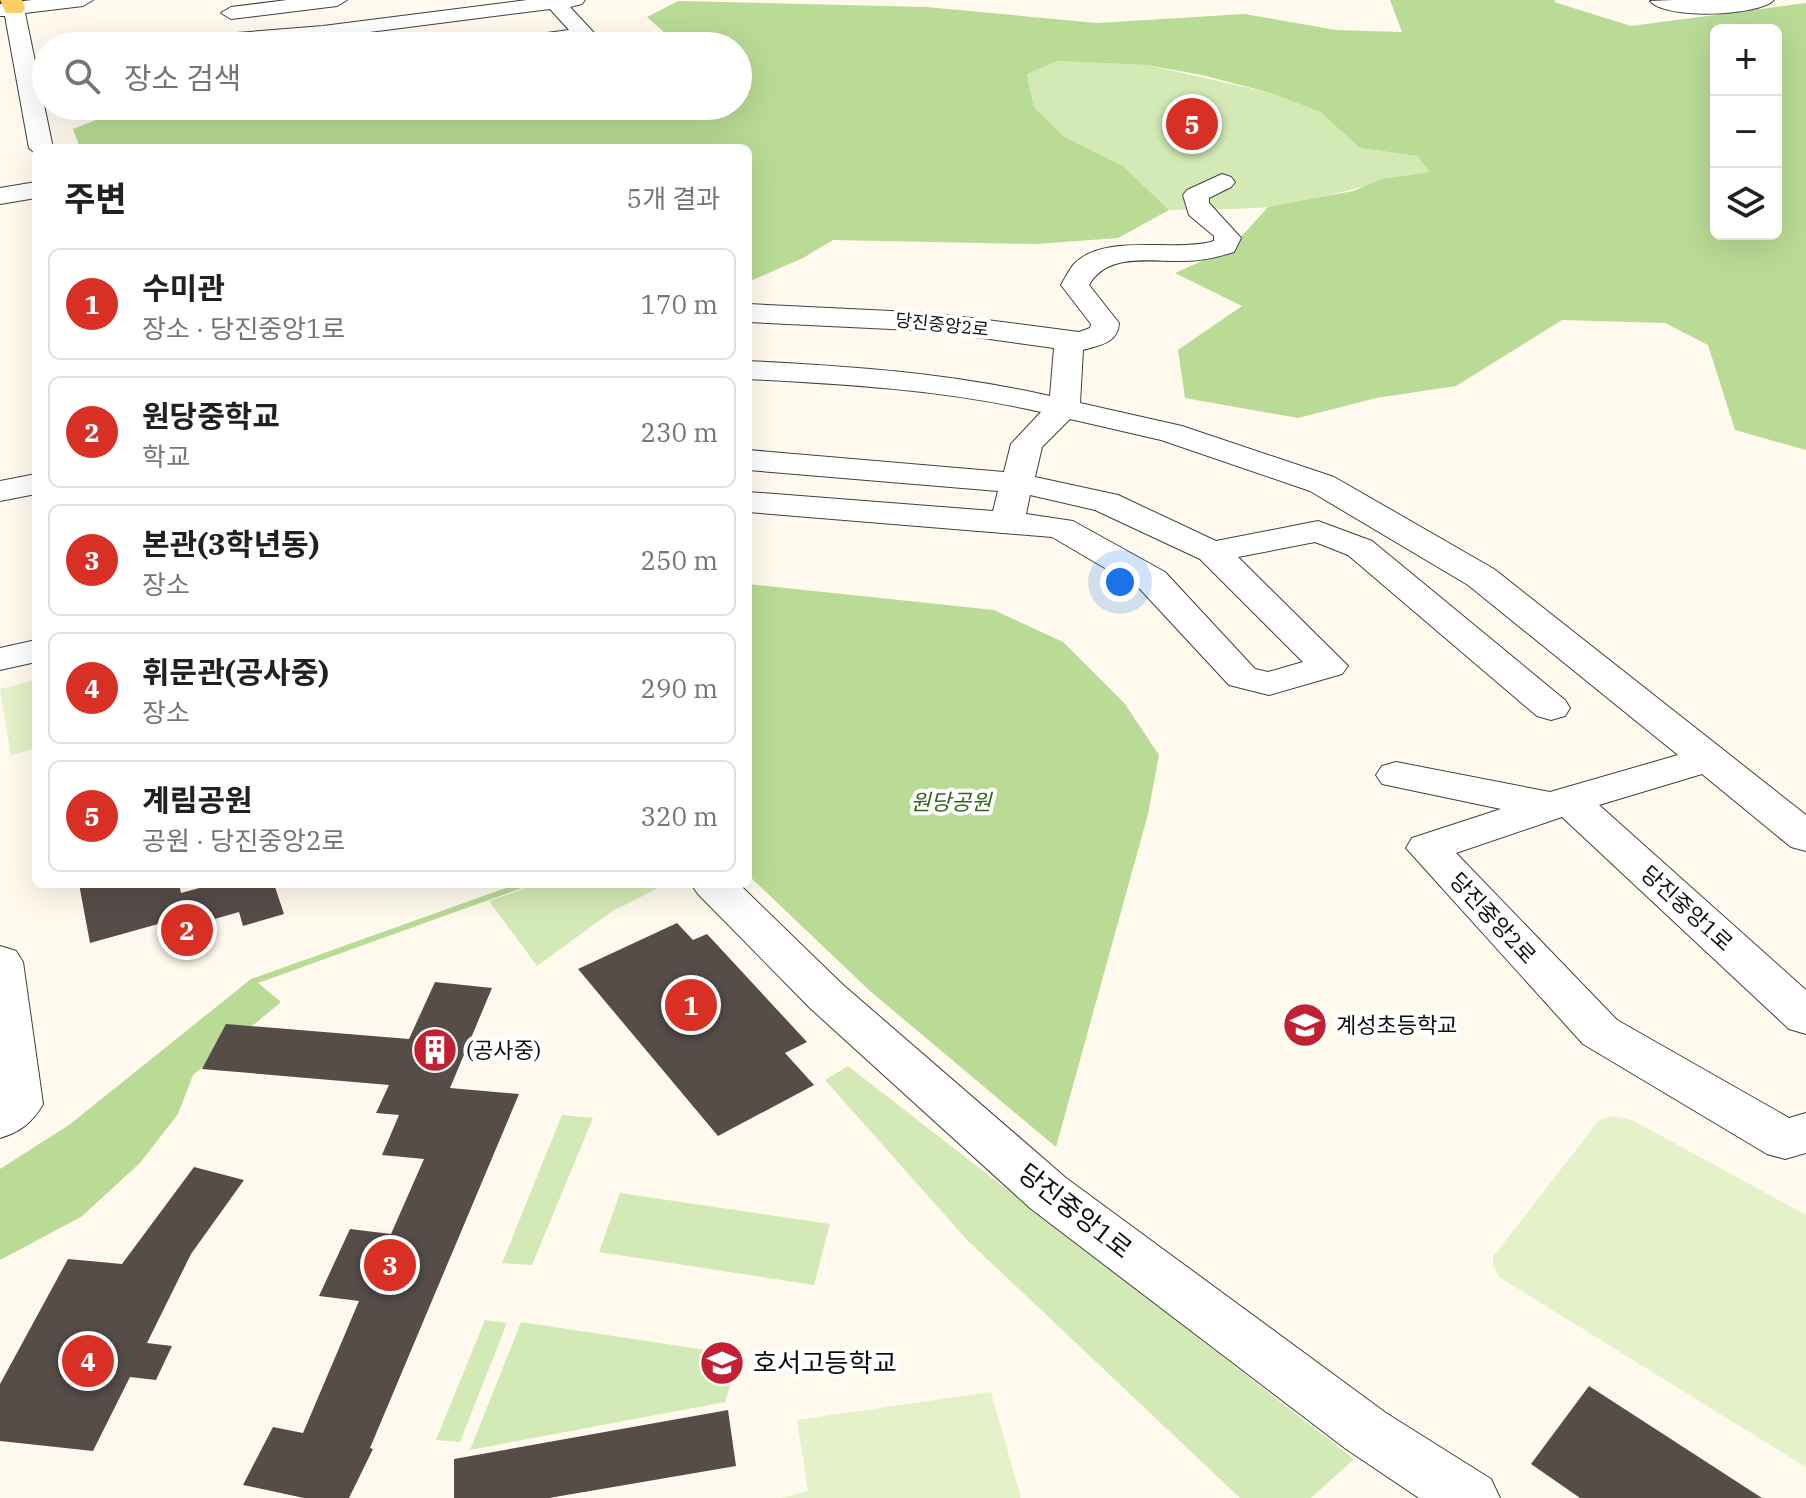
<!DOCTYPE html>
<html lang="ko">
<meta charset="utf-8">
<style>
:root{--surface:#fff;--page:#f6f6f6;--text:#202124;--muted:#757577;--line:#e0e0e0;--accent:#d93025}
body{margin:0;font-family:"IBM Plex Serif","Noto Sans KR",serif;background:var(--page);color:var(--text)}
.controls{position:absolute;right:24px;top:24px;display:grid;overflow:hidden;border-radius:12px;box-shadow:0 8px 32px #0002}
.controls button{width:72px;height:72px;display:grid;place-items:center;padding:0;border:0;border-bottom:2px solid var(--line);background:var(--surface);color:var(--text);font:40px sans-serif}
.you{position:absolute;left:1120px;top:582px;width:28px;height:28px;margin:-20px;border:6px solid #fff;border-radius:50%;background:#1a73e8;box-shadow:0 0 0 12px #1a73e833}
.badge{display:grid;place-items:center;width:52px;height:52px;border-radius:50%;background:var(--accent);color:#fff;font-size:26px;font-weight:700}
.pin{position:absolute;translate:-50% -50%;border:4px solid #fff;box-shadow:0 2px 8px #0006}
.list{margin:0;padding:0;list-style:none}
h2{display:flex;justify-content:space-between;align-items:center;height:104px;margin:0;padding:0 32px;font-size:34px}
h2 small{font-size:26px;font-weight:400;color:var(--muted)}
.list li{display:grid;grid-template-columns:52px 1fr auto;gap:24px;align-items:center;box-sizing:border-box;height:112px;margin:0 16px 16px;padding:0 16px;border:2px solid var(--line);border-radius:12px}
.list b{display:block;font-size:30px;white-space:nowrap}
.list p{margin:0;font-size:26px;white-space:nowrap;color:var(--muted)}
.list em{font-size:26px;font-style:normal;color:var(--muted)}
.icon{flex:none;width:44px;height:44px;fill:none;stroke:currentColor;stroke-width:2;stroke-linecap:round;stroke-linejoin:round}
.map{position:relative;flex:none;width:1806px;height:1498px;overflow:hidden}
.search{position:absolute;background:var(--surface);box-shadow:0 8px 32px #0002;left:32px;top:32px;width:720px;height:88px;display:flex;align-items:center;gap:20px;box-sizing:border-box;padding:0 28px;border-radius:44px;color:var(--muted);font-size:30px}
.panel{position:absolute;background:var(--surface);box-shadow:0 8px 32px #0002;left:32px;top:144px;width:720px;height:744px;border-radius:12px}
.map>svg:first-child{display:block}
.green{fill:#d4eab6}
.forest{fill:#b9db95;fill-rule:evenodd}
.pitch{fill:#e5f1c8}
.building{fill:#564d49}
.lines{fill:none;stroke-linecap:round;stroke-linejoin:round}
.minor-casing{stroke:#404040;stroke-width:2}
.major-casing{stroke:#1e1e1e;stroke-width:2}
.minor{fill:#fff;fill-rule:evenodd}
.major{fill:#fccd60;fill-rule:evenodd}
.labels{text-anchor:middle;stroke-width:8;stroke-linejoin:round;paint-order:stroke}
.far-street-label{font-size:18px;fill:#0d0d0d;stroke:#fff}
.park-label{font-size:22px;font-style:italic;fill:#30661c;stroke:#fff}
.street-label{font-size:22px;fill:#0d0d0d;stroke:#fff}
.poi-label{font-size:22px;fill:#0d0d0d;stroke:#fff;text-anchor:start}
.near-street-label{font-size:26px;fill:#0d0d0d;stroke:#fff}
.near-poi-label{font-size:26px;fill:#0d0d0d;stroke:#fff;text-anchor:start}
</style>
<div class="map">
<svg width="1806" height="1498" viewBox="0 0 1806 1498">
<rect width="100%" height="100%" fill="#fffaed"/>
<path class="green" d="M1057 61 1147 65 1271 93 1320 112 1360 148 1417 156 1431 173C1376 180 1324 200 1268 207 1236 210 1202 209 1169 210L1123 166 1063 136 1034 107 1027 73Z
M536 884H666L611 912 537 966 489 901Z
M848 1066 1354 1459 1311 1498H1240L967 1240 825 1080Z
M562 1115 593 1118 532 1265 502 1263Z
M620 1193 830 1224 814 1285 599 1252Z
M485 1320 507 1323 460 1442 436 1440Z
M521 1322 739 1355 725 1402 470 1450Z"/>
<path class="forest" d="M1390 0H1555L1554 2 1631 26 1806 3V450L1735 430 1708 345 1665 323 1562 320 1456 386 1376 398 1298 418 1185 398 1178 350 1242 306 1175 273 1220 253 1240 238 1268 207 1353 191 1383 179 1430 172 1417 156 1360 148 1320 112 1271 93 1202 75 1147 65 1057 61 1027 74 1034 107 1063 136 1123 166 1169 210 1118 238 1036 244 833 240 803 258 748 282V148H80L73 129 131 106H738V46H674L676 43 647 17 678 1 926 7 1097 23 1244 14 1336 30 1402 32ZM1716 30H1776V234H1716Z
M748 584 994 610 1063 642 1125 704 1159 755 1148 814 1056 1147 870 991 748 875Z
M517 884H533L258 983 281 1002 193 1075 178 1114 140 1163 81 1217 0 1260V1169L69 1125 251 979Z"/>
<path class="pitch" d="M36 680V748L11 755 0 689Z
M1613 1116 1632 1120 1806 1215V1467L1499 1277 1493 1265V1257L1599 1120Z
M991 1392 1021 1498H782L808 1491 797 1420Z"/>
<path class="building" d="M79 884H179L181 893 214 884H274L284 914 243 926 239 912 190 926 187 916 90 943Z
M677 923 693 940 707 934 807 1042 785 1053 814 1085 718 1136 578 969Z
M435 982 492 988 450 1088 519 1094 370 1448 373 1449 349 1498H304L243 1485 273 1427 303 1433 359 1301 319 1296 350 1229 391 1234 424 1159 382 1155 399 1115 376 1113 389 1085 202 1069 226 1024 409 1039Z
M194 1167 244 1180 191 1254 147 1343 172 1346 156 1380 130 1377 93 1451 0 1441V1384L68 1259 122 1264Z
M1589 1386 1762 1498H1580L1531 1464Z
M728 1410 736 1466 549 1498H454V1459Z"/>
<g class="lines">
<g class="minor-casing">
<path id="minor" d="M32 0H93L83 6 25 13 53 148H36V154L29 148 5 16H0V4Z
M287 0H347L337 6 231 19 221 13 231 7Z
M527 0H585L582 4 570 7 595 34C580 51 509 46 485 46L496 40 569 30 550 9 323 38 228 46H138L149 40 323 26Z
M1673 0H1774C1759 16 1666 20 1650 1Z
M1222 174 1231 177 1235 182 1231 187 1209 198V203L1241 238 1234 252C1218 257 1202 261 1184 261 1151 262 1108 252 1089 285L1119 323C1118 343 1100 345 1083 350L1080 403 1182 426 1334 477 1494 569 1806 815V851L1791 847 1702 774 1599 805 1806 990V1034L1789 1029 1562 817 1456 853 1617 1020 1789 1118 1806 1113V1153L1785 1159 1767 1154 1583 1044 1406 848 1412 838 1501 809 1382 784 1376 775 1382 766 1396 762 1550 792 1678 755 1468 585 1310 491 1161 440 1070 419 1042 447 1035 477 1118 495 1216 541 1318 521 1372 541 1565 700 1570 708 1565 716 1551 720 1537 716 1348 555 1315 542 1238 557 1348 666 1342 674 1269 695 1229 685 1139 588 1052 537 748 512V492L993 511 998 491 748 470V450L1004 472 1011 444 1041 412C945 390 846 384 748 379V361C849 366 950 373 1050 396L1054 348 932 331 748 322V304L932 313 1079 332 1090 328 1091 324 1061 285C1065 278 1069 270 1074 264 1105 232 1174 253 1214 241V236L1189 215 1183 195 1187 190ZM1030 495 1095 510 1200 559 1303 662 1268 672 1255 669 1165 572 1073 521 1026 514Z
M36 182V198L0 204V188Z
M36 474V494L0 501V481Z
M36 640V662L0 670V648Z
M691 884H739L842 984 1066 1178 1386 1413 1491 1479 1500 1498H1419L1346 1449 1030 1208 810 1008 698 894Z
M0 946 16 951 23 962 43 1104C32 1123 20 1132 0 1138Z"/>
</g>
<g class="major-casing">
<path id="major" d="M0 0H22L25 8 22 13H6Z"/>
</g>
<use href="#minor" class="minor"/>
<use href="#major" class="major"/>
</g>
<defs>
<g id="school-disc" transform="scale(2.3)"><circle r="9.5" fill="#c12132" stroke="#fff"/><path d="M0-5L7-2L0 1L-7-2ZM-4 1L0 2.5L4 1V4Q0 6-4 4Z" fill="#fff"/></g>
<g id="building-disc" transform="scale(2.3)"><circle r="9.5" fill="#c12132" stroke="#fff"/><path d="M-4-6H4V6H1V3H-1V6H-4ZM-2.5-4.3h1.7v1.8h-1.7ZM.8-4.3h1.7v1.8H.8ZM-2.5-1h1.7V.8h-1.7ZM.8-1h1.7V.8H.8Z" fill="#fff"/></g>
</defs>
<g fill-rule="evenodd">
<use href="#school-disc" x="1305" y="1025"/>
<use href="#building-disc" x="435" y="1050"/>
<use href="#school-disc" x="722" y="1363"/>
</g>
<g class="labels">
<g class="far-street-label">
<text transform="translate(942 325) rotate(6)" y="6">당진중앙2로</text>
</g>
<g class="park-label">
<text x="951" y="810">원당공원</text>
</g>
<g class="street-label">
<text transform="translate(1687 908) rotate(42)" y="8">당진중앙1로</text>
<text transform="translate(1493 918) rotate(47)" y="8">당진중앙2로</text>
</g>
<g class="poi-label">
<text x="1336" y="1033">계성초등학교</text>
<text x="466" y="1058">(공사중)</text>
</g>
<g class="near-street-label">
<text transform="translate(1075 1211) rotate(38)" y="9">당진중앙1로</text>
</g>
<g class="near-poi-label">
<text x="753" y="1372">호서고등학교</text>
</g>
</g>
</svg>
<div class="controls">
<button>+</button>
<button>−</button>
<button><svg class="icon" aria-label="layers" viewBox="0 0 24 24"><path d="M12 4l9 5-9 5-9-5zM3 14l9 5 9-5"/></svg></button>
</div>
<div class="you"></div>
<div class="pin badge" style="left:691px;top:1005px">1</div>
<div class="pin badge" style="left:187px;top:930px">2</div>
<div class="pin badge" style="left:390px;top:1265px">3</div>
<div class="pin badge" style="left:88px;top:1361px">4</div>
<div class="pin badge" style="left:1192px;top:124px">5</div>
<div class="search"><svg class="icon" aria-label="search" viewBox="0 0 24 24"><circle cx="10" cy="10" r="6"/><path d="M15 15l6 6"/></svg>장소 검색</div>
<section class="panel">
<h2>주변<small>5개 결과</small></h2>
<ul class="list">
<li><span class="badge">1</span><div><b>수미관</b><p>장소 · 당진중앙1로</p></div><em>170 m</em></li>
<li><span class="badge">2</span><div><b>원당중학교</b><p>학교</p></div><em>230 m</em></li>
<li><span class="badge">3</span><div><b>본관(3학년동)</b><p>장소</p></div><em>250 m</em></li>
<li><span class="badge">4</span><div><b>휘문관(공사중)</b><p>장소</p></div><em>290 m</em></li>
<li><span class="badge">5</span><div><b>계림공원</b><p>공원 · 당진중앙2로</p></div><em>320 m</em></li>
</ul>
</section>
</div>
